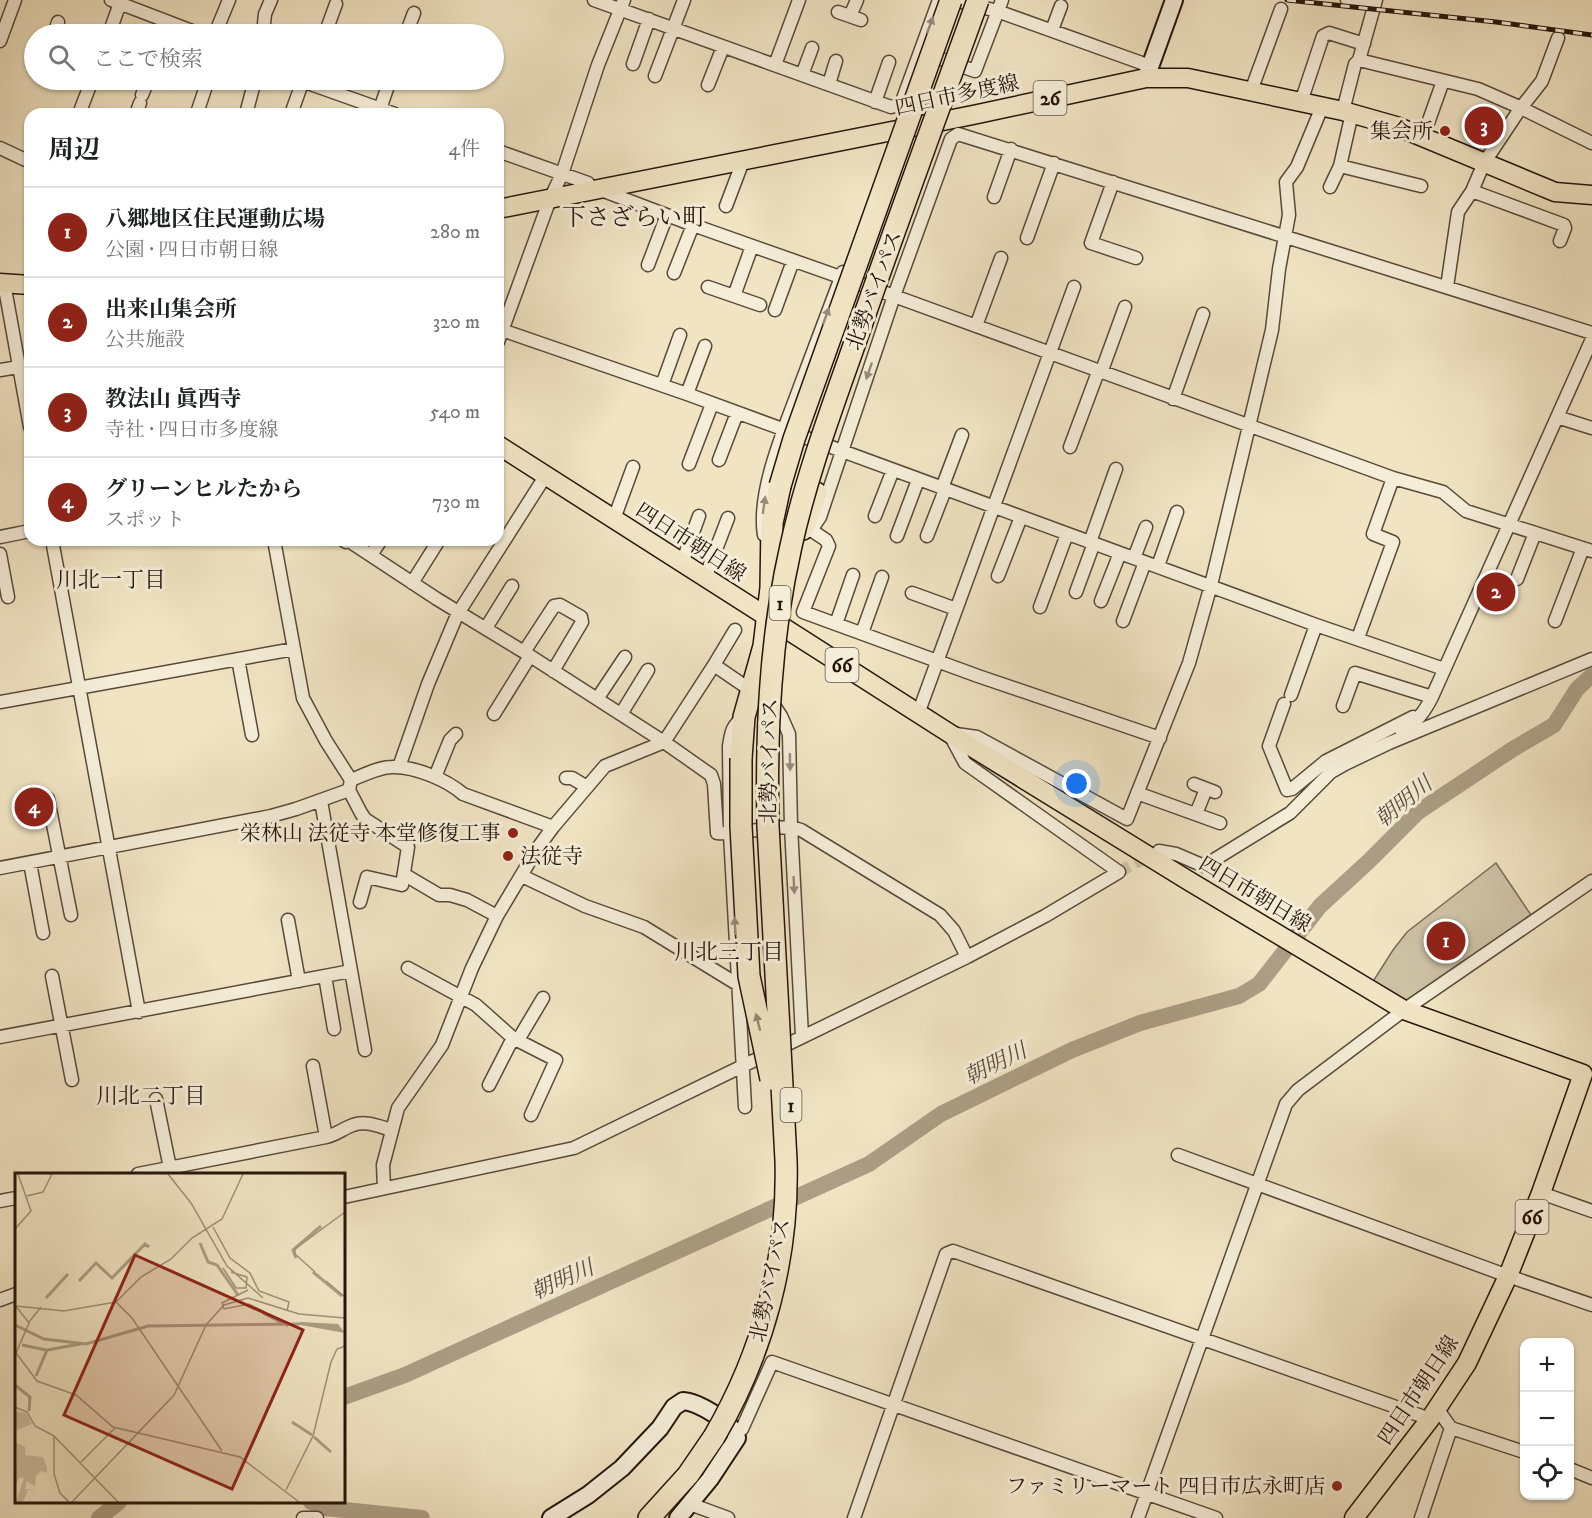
<!DOCTYPE html>
<html lang="ja">
<meta charset="utf-8">
<style>
:root{--surface:#fff;--page:#f2f2f2;--text:#202124;--muted:#757577;--line:#e0e0e0;--accent:#8f2418}
body{margin:0;font-family:"IM FELL DW Pica","Noto Serif JP",serif;background:var(--page);color:var(--text)}
.controls{position:absolute;right:18px;bottom:18px;display:grid;overflow:hidden;border-radius:12px;box-shadow:0 2px 4px #0004}
.controls button{width:54px;height:54px;display:grid;place-items:center;padding:0;border:0;border-bottom:2px solid var(--line);background:var(--surface);color:var(--text);font:30px sans-serif}
.you{position:absolute;left:1077px;top:784px;width:21px;height:21px;margin:-15px;border:4px solid #fff;border-radius:50%;background:#1a73e8;box-shadow:0 0 0 9px #1a73e833}
.badge{display:grid;place-items:center;width:39px;height:39px;border-radius:50%;background:var(--accent);color:#fff;font-size:20px;font-weight:700}
.pin{position:absolute;translate:-50% -50%;border:3px solid #fff;box-shadow:0 2px 6px #0006}
.list{margin:0;padding:0;list-style:none}
h2{display:flex;justify-content:space-between;align-items:center;height:78px;margin:0;padding:0 24px;font-size:26px}
h2 small{font-size:20px;font-weight:400;color:var(--muted)}
.list li{display:grid;grid-template-columns:39px 1fr auto;gap:18px;align-items:center;box-sizing:border-box;height:90px;padding:0 24px;border-top:2px solid var(--line)}
.list b{display:block;font-size:22px;white-space:nowrap}
.list p{margin:0;font-size:20px;white-space:nowrap;color:var(--muted)}
.list em{font-size:20px;font-style:normal;color:var(--muted)}
.icon{flex:none;width:33px;height:33px;fill:none;stroke:currentColor;stroke-width:2;stroke-linecap:round;stroke-linejoin:round}
.map{position:relative;flex:none;width:1592px;height:1518px;overflow:hidden}
.search{position:absolute;background:var(--surface);box-shadow:0 2px 4px #0004;left:24px;top:24px;width:480px;height:66px;display:flex;align-items:center;gap:15px;box-sizing:border-box;padding:0 21px;border-radius:33px;color:var(--muted);font-size:22px}
.panel{position:absolute;background:var(--surface);box-shadow:0 2px 4px #0004;left:24px;top:108px;width:480px;height:438px;border-radius:18px}
.map>svg:first-child{display:block}
.green{fill:#cdc1a4;stroke:#796b58;stroke-width:1.5}
.lines{fill:none;stroke-linecap:round;stroke-linejoin:round}
.river{stroke:#ab9e84;stroke-width:16}
.street-tunnel{stroke:#d2c5a7;stroke-width:12;stroke-dasharray:12 6;stroke-linecap:butt}
.street-casing{stroke:#584939;stroke-width:15}
.secondary-casing{stroke:#25150b;stroke-width:20}
.primary-casing{stroke:#25150b;stroke-width:21}
.highway-casing{stroke:#25150b;stroke-width:24}
.street{stroke:#f5edd8;stroke-width:12}
.secondary{stroke:#f5edd8;stroke-width:16}
.primary{stroke:#f0e4c3;stroke-width:18}
.highway{stroke:#f0e4c3;stroke-width:21}
.rail-casing{stroke:#25150b;stroke-width:5}
.rail{stroke:#f5edd8;stroke-width:3;stroke-dasharray:9;stroke-linecap:butt}
.highway-bridge-casing{stroke:#25150b;stroke-width:24;stroke-linecap:butt}
.highway-bridge{stroke:#f0e4c3;stroke-width:21}
.oneway{fill:#978c7c}
.oneway2{fill:#958770}
.poi-dot{fill:#8f2418;stroke:#f5edd8;stroke-width:2}
.labels{text-anchor:middle;stroke-width:6;stroke-linejoin:round;paint-order:stroke}
.shield{fill:#f5edd8;stroke:#635648;stroke-width:1.5}
.shield-label{font-size:20px;font-weight:bold;fill:#25150b}
.street-label{font-size:21px;fill:#25150b;stroke:#f5edd8}
.poi-label{font-size:21px;fill:#25150b;stroke:#f5edd8;text-anchor:end}
.neighbourhood-label{font-size:22px;fill:#25150b;stroke:#f5edd8}
.water-label{font-size:22px;font-style:italic;fill:#5b4c3b;stroke:#f5edd8}
.quarter-label{font-size:24px;fill:#25150b;stroke:#f5edd8}
.inset-river{fill:none;stroke:#ab9e84;stroke-width:3}
.inset-road{fill:none;stroke:#9f9179;stroke-width:1.5}
.view{fill:#8f2418;fill-opacity:0.15;stroke:#8f2418;stroke-width:3}
.inset-edge{fill:none;stroke:#25150b;stroke-width:3}
</style>
<div class="map">
<svg width="1592" height="1518" viewBox="0 0 1592 1518">
<rect width="100%" height="100%" fill="#f0e4c3"/>
<filter id="stains"><feTurbulence type="fractalNoise" baseFrequency=".00333" numOctaves="4"/><feColorMatrix values="0 0 0 0 .2 0 0 0 0 .09 0 0 0 0 .02 0 0 0 .5 -.17"/></filter>
<radialGradient id="worn" r=".72"><stop offset=".6" stop-color="#630" stop-opacity="0"/><stop offset="1" stop-color="#630" stop-opacity=".3"/></radialGradient>
<path class="green" d="M1496 863 1531 915 1402 1003 1372 983 1393 950 1407 932Z"/>
<g class="lines">
<path class="river" d="M344 1397 405 1375 869 1164 941 1114 1072 1050 1140 1023 1239 996 1259 984 1320 906 1369 861 1418 812 1513 749 1554 725 1577 689 1592 675
M311 1502 325 1508 422 1518
M99 1518 119 1502"/>
<path class="street-tunnel" d="M1119 872 1152 854"/>
<g class="street-casing">
<path id="street" d="M111 0 200 34
M594 0 891 107 901 104 939 0
M954 0 997 11 1150 66
M1347 0 1375 3
M838 12 861 20
M850 16 857 0
M1052 30 1061 6
M54 34 58 22
M109 34 120 3
M215 34 229 0
M263 34 265 14 271 0
M325 34 336 4
M406 34 414 13
M1558 38 1542 81 1520 109 1484 163 1472 191 1564 225 1565 228 1560 241
M0 41 15 0
M927 54 975 71 1002 0
M1359 60 1478 89 1517 106 1592 143
M633 64 649 19
M775 65 799 0
M802 75 812 48
M655 76 684 0
M302 81 395 114
M829 84 836 61
M708 85 723 47
M1251 91 1281 9
M142 95 148 80
M875 102 889 62
M1301 102 1323 36 1329 33 1364 44
M380 109 390 80
M1343 111 1355 64 1359 60 1376 0
M79 114 92 80
M136 114 140 103
M200 114 197 113 208 80
M246 114 255 80
M291 114 301 86
M1423 137 1443 81
M0 148 30 162
M498 151 588 183
M1340 166 1352 113
M1113 182 1091 243 1136 258
M1330 187 1340 166 1421 186
M601 190 693 225 894 296 1393 478 1443 492 1466 511 1592 551
M994 197 1011 149
M726 206 743 161
M1027 238 1054 163
M648 265 667 215
M674 273 693 225
M4 283 30 427
M708 287 760 305
M1447 287 1458 212 1472 191
M734 296 752 246
M775 310 793 261
M976 326 1001 258
M502 330 687 394 1316 625 1444 669
M498 342 550 199 562 174 598 65 624 0
M0 370 30 365
M1101 373 1125 307
M662 385 680 335
M687 394 705 346
M1173 399 1203 314
M1557 417 1592 428
M1070 447 1098 372
M719 460 737 413
M689 464 712 404
M942 488 962 435
M875 516 893 470
M614 519 633 467
M811 530 826 540 829 546 803 612 978 676 1160 738
M803 532 811 530 820 517 894 296 951 139 958 134 1592 333
M764 535C757 492 784 430 799 389 814 350 828 311 843 272
M897 536 918 480
M927 536 945 490
M0 537 30 531
M52 540 139 1012
M343 540 346 542 349 541 437 599 524 652 664 742 711 775 714 784 717 833C744 836 777 822 801 830L940 915 954 931 967 957
M1090 542 1116 469
M0 554 8 597
M371 555 381 540
M1134 558 1146 527
M682 563 699 516
M1158 566 1177 512
M998 576 1021 517
M705 578 728 518
M1517 579 1535 533
M412 583 439 540
M1076 592 1094 543
M912 593 956 609
M1101 601 1120 553
M1040 607 1067 534
M1123 621 1145 562
M1555 621 1583 548
M836 624 853 575
M486 628 512 586
M862 633 882 577
M1358 638 1393 542 1373 534 1393 478
M524 652 554 606 560 605 581 617 582 622 553 671
M238 659 252 735
M714 665 735 630
M1291 695 1316 625
M597 699 625 657
M0 702 294 649
M1284 704 1269 746 1287 790 1292 789 1326 761 1413 717
M1343 706 1355 673 1432 697
M775 707 781 716 789 734 791 827 802 1036
M494 714 530 656
M621 714 648 670
M918 714 1074 287
M743 718C732 725 731 733 729 746L730 834 745 1107
M1402 733C1416 722 1424 713 1432 697L1592 339
M956 734 977 737 1127 819 1189 663 1211 585 1272 330 1279 269 1289 215 1286 182 1297 167 1322 107
M399 767 428 684 457 615 546 475
M435 777 450 740 456 734
M566 778H572L587 787
M351 780C364 775 379 767 392 767 414 766 447 780 463 794L553 827
M1194 784 1215 792
M349 790 361 813 365 819 408 847 402 885 367 877 360 902
M1137 793 1220 823
M48 799 71 915
M321 801 365 1050
M1196 814 1206 789
M1159 851 1176 854 1204 866 1290 813 1331 772 1345 764 1389 743 1592 659
M30 863 43 933
M0 868 271 816 296 809 349 790 351 780 326 741 303 698 274 540
M405 875 439 895H450L467 900 497 916
M522 876 585 906 644 927 737 984
M288 920 299 981
M408 968 476 1005 513 1038 556 1060 531 1115
M52 976 72 1080
M325 976 334 1029
M0 1037 351 971
M518 1040 543 998
M313 1066 326 1137
M489 1085 513 1038
M156 1099 170 1168
M1178 1155 1508 1276 1592 1305
M138 1174 326 1137C336 1135 344 1128 353 1125 366 1120 380 1127 392 1130
M384 1188 383 1165 398 1108 442 1045 472 968 497 916 537 849 553 827 605 766 664 742 714 665 752 691
M1541 1193 1592 1211
M344 1197 574 1148 967 957 1045 916 1119 872 965 763 951 737
M0 1201 16 1198
M0 1300 16 1294
M1436 1410 1441 1414 1451 1428 1524 1452
M736 1433 742 1429 772 1362 1216 1518
M1570 1469 1592 1478
M690 1504 728 1518
M303 1518H317
M854 1518 946 1254 953 1251 1430 1419
M1138 1518 1286 1104 1298 1090 1404 1010 1592 881
M1421 1518 1451 1428"/>
</g>
<g class="secondary-casing">
<path id="secondary" d="M1146 78 1174 0
M551 1518 588 1495 622 1468 660 1428 674 1407 683 1401C698 1402 734 1423 737 1438L710 1479 678 1518"/>
</g>
<g class="primary-casing">
<path id="primary" d="M498 209 973 115 1146 78H1188L1343 111 1396 126 1555 192 1592 195
M0 283 30 285
M498 445 949 733 1189 881 1404 1010 1583 1074 1541 1193 1508 1276 1467 1363 1430 1419 1354 1518"/>
</g>
<g class="highway-casing">
<path id="highway" d="M803 529 816 493
M741 758 744 717 764 646 771 588 772 523 780 486
M649 1518 688 1475 714 1437"/>
</g>
<use href="#street" class="street"/>
<use href="#secondary" class="secondary"/>
<use href="#primary" class="primary"/>
<use href="#highway" class="highway"/>
<g class="rail-casing">
<path id="rail" d="M1287 0 1496 22 1592 35"/>
</g>
<use href="#rail" class="rail"/>
<g class="highway-bridge-casing">
<path id="highway-bridge" d="M780 486 794 439 951 0
M741 758V826L749 976 771 1079
M714 1437C763 1353 789 1258 786 1160L768 826C766 732 770 638 791 546 807 473 834 403 858 334 897 222 938 111 978 0"/>
</g>
<use href="#highway-bridge" class="highway-bridge"/>
</g>
<defs><path id="oneway-solid" d="M-6-.8H1V-3.2L6.5 0L1 3.2V.8H-6Z" transform="scale(1.5)"/></defs>
<g class="oneway">
<use href="#oneway-solid" transform="translate(930 25) rotate(-70)"/>
<use href="#oneway-solid" transform="translate(826 316) rotate(-70)"/>
<use href="#oneway-solid" transform="translate(869 371) rotate(109)"/>
<use href="#oneway-solid" transform="translate(764 505) rotate(-82)"/>
<use href="#oneway-solid" transform="translate(790 762) rotate(89)"/>
<use href="#oneway-solid" transform="translate(794 885) rotate(87)"/>
<use href="#oneway-solid" transform="translate(735 926) rotate(-93)"/>
</g>
<use class="oneway2" href="#oneway-solid" transform="translate(758 1022) rotate(-104)"/>
<g class="poi-dot">
<circle cx="1445" cy="131" r="6"/>
<circle cx="513" cy="833" r="6"/>
<circle cx="508" cy="856" r="6"/>
<circle cx="1337" cy="1486" r="6"/>
</g>
<g class="labels">
<g class="shield">
<rect x="1033.5" y="81" width="33" height="34" rx="4.5"/>
<rect x="769.5" y="586" width="21" height="34" rx="4.5"/>
<rect x="825.5" y="648" width="33" height="34" rx="4.5"/>
<rect x="780.5" y="1088" width="21" height="34" rx="4.5"/>
<rect x="1515.5" y="1200" width="33" height="34" rx="4.5"/>
</g>
<g class="shield-label">
<text x="1050" y="105">26</text>
<text x="780" y="610">1</text>
<text x="842" y="672">66</text>
<text x="791" y="1112">1</text>
<text x="1532" y="1224">66</text>
</g>
<g class="street-label">
<text transform="translate(957 95) rotate(-12)" y="7">四日市多度線</text>
<text transform="translate(874 290) rotate(-70)" y="7">北勢バイパス</text>
<text transform="translate(691 542) rotate(33)" y="7">四日市朝日線</text>
<text transform="translate(769 761) rotate(-89)" y="7">北勢バイパス</text>
<text transform="translate(1255 894) rotate(31)" y="7">四日市朝日線</text>
<text transform="translate(770 1280) rotate(-78)" y="7">北勢バイパス</text>
<text transform="translate(1418 1390) rotate(-56)" y="7">四日市朝日線</text>
</g>
<g class="poi-label">
<text x="1433" y="138">集会所</text>
<text x="501" y="840">栄林山 法従寺 本堂修復工事</text>
<text x="520" y="863" text-anchor="start">法従寺</text>
<text x="1325" y="1493">ファミリーマート 四日市広永町店</text>
</g>
<g class="neighbourhood-label">
<text x="111" y="587">川北一丁目</text>
<text x="729" y="959">川北三丁目</text>
<text x="151" y="1103">川北二丁目</text>
</g>
<g class="water-label">
<text transform="translate(1403 801) rotate(-39)" y="8">朝明川</text>
<text transform="translate(995 1063) rotate(-26)" y="8">朝明川</text>
<text transform="translate(562 1279) rotate(-24)" y="8">朝明川</text>
</g>
<g class="quarter-label">
<text x="634" y="225">下さざらい町</text>
</g>
</g>
<g transform="translate(15 1173)">
<rect width="330" height="330" fill="#f0e4c3"/>
<path d="M0 238 11 240 17 251 0 258ZM0 269 10 274V282L28 284 32 295V300L26 298 21 303 20 314 12 308 10 316H21L13 317 8 329H1L9 305H4L0 313Z" fill="#cdc1a4"/>
<path d="M286 149 323 151 330 160 280 151Z" fill="#ab9e84"/>
<path class="inset-river" d="M185 70 193 89 202 92 223 122M281 85 278 77 306 53M298 99 327 123M64 108 81 90 97 105 130 71 134 74M31 125 53 101M248 140 273 153M0 152 29 166 71 171 133 153 285 151M7 172 31 177M21 203 32 177 65 171M0 212 15 224 14 238M277 249 297 262M299 264 316 279"/>
<path class="inset-road" d="M153 1 176 30 212 93 248 125M12 23 28 19 37 1M198 54 215 85 235 100 244 118 274 129 272 138M0 56 16 38 3 1M208 95 221 115H231L232 104 216 99M300 99 280 81V76L330 39M311 108 330 124M233 117 207 130 209 136 234 131 250 139M0 132 14 150 1 180 22 208 61 222 98 254 225 284 284 329M1 133 49 138 101 129M14 149 26 134M0 234 12 239 20 253 39 263V301L45 320 54 329M39 263 103 329M207 278 117 145 101 129 126 104 156 86 177 65 207 46 228 1M66 289 100 255M271 317 298 263 316 189 322 176 330 173M57 329 159 222 191 152 209 132 233 125 284 141 330 145"/>
<path class="view" d="M120 82 288 157 217 316 49 242Z"/>
<rect width="330" height="330" class="inset-edge"/>
</g>
<rect width="100%" height="100%" filter="url(#stains)"/>
<rect width="100%" height="100%" fill="url(#worn)"/>
</svg>
<div class="controls">
<button>+</button>
<button>−</button>
<button><svg class="icon" aria-label="locate" viewBox="0 0 24 24"><circle cx="12" cy="12" r="6"/><path d="M12 2v4M12 18v4M2 12h4M18 12h4"/></svg></button>
</div>
<div class="you"></div>
<div class="pin badge" style="left:1446px;top:941px">1</div>
<div class="pin badge" style="left:1496px;top:592px">2</div>
<div class="pin badge" style="left:1484px;top:126px">3</div>
<div class="pin badge" style="left:34px;top:807px">4</div>
<div class="search"><svg class="icon" aria-label="search" viewBox="0 0 24 24"><circle cx="10" cy="10" r="6"/><path d="M15 15l6 6"/></svg>ここで検索</div>
<section class="panel">
<h2>周辺<small>4件</small></h2>
<ul class="list">
<li><span class="badge">1</span><div><b>八郷地区住民運動広場</b><p>公園 · 四日市朝日線</p></div><em>280 m</em></li>
<li><span class="badge">2</span><div><b>出来山集会所</b><p>公共施設</p></div><em>320 m</em></li>
<li><span class="badge">3</span><div><b>教法山 眞西寺</b><p>寺社 · 四日市多度線</p></div><em>540 m</em></li>
<li><span class="badge">4</span><div><b>グリーンヒルたから</b><p>スポット</p></div><em>730 m</em></li>
</ul>
</section>
</div>
